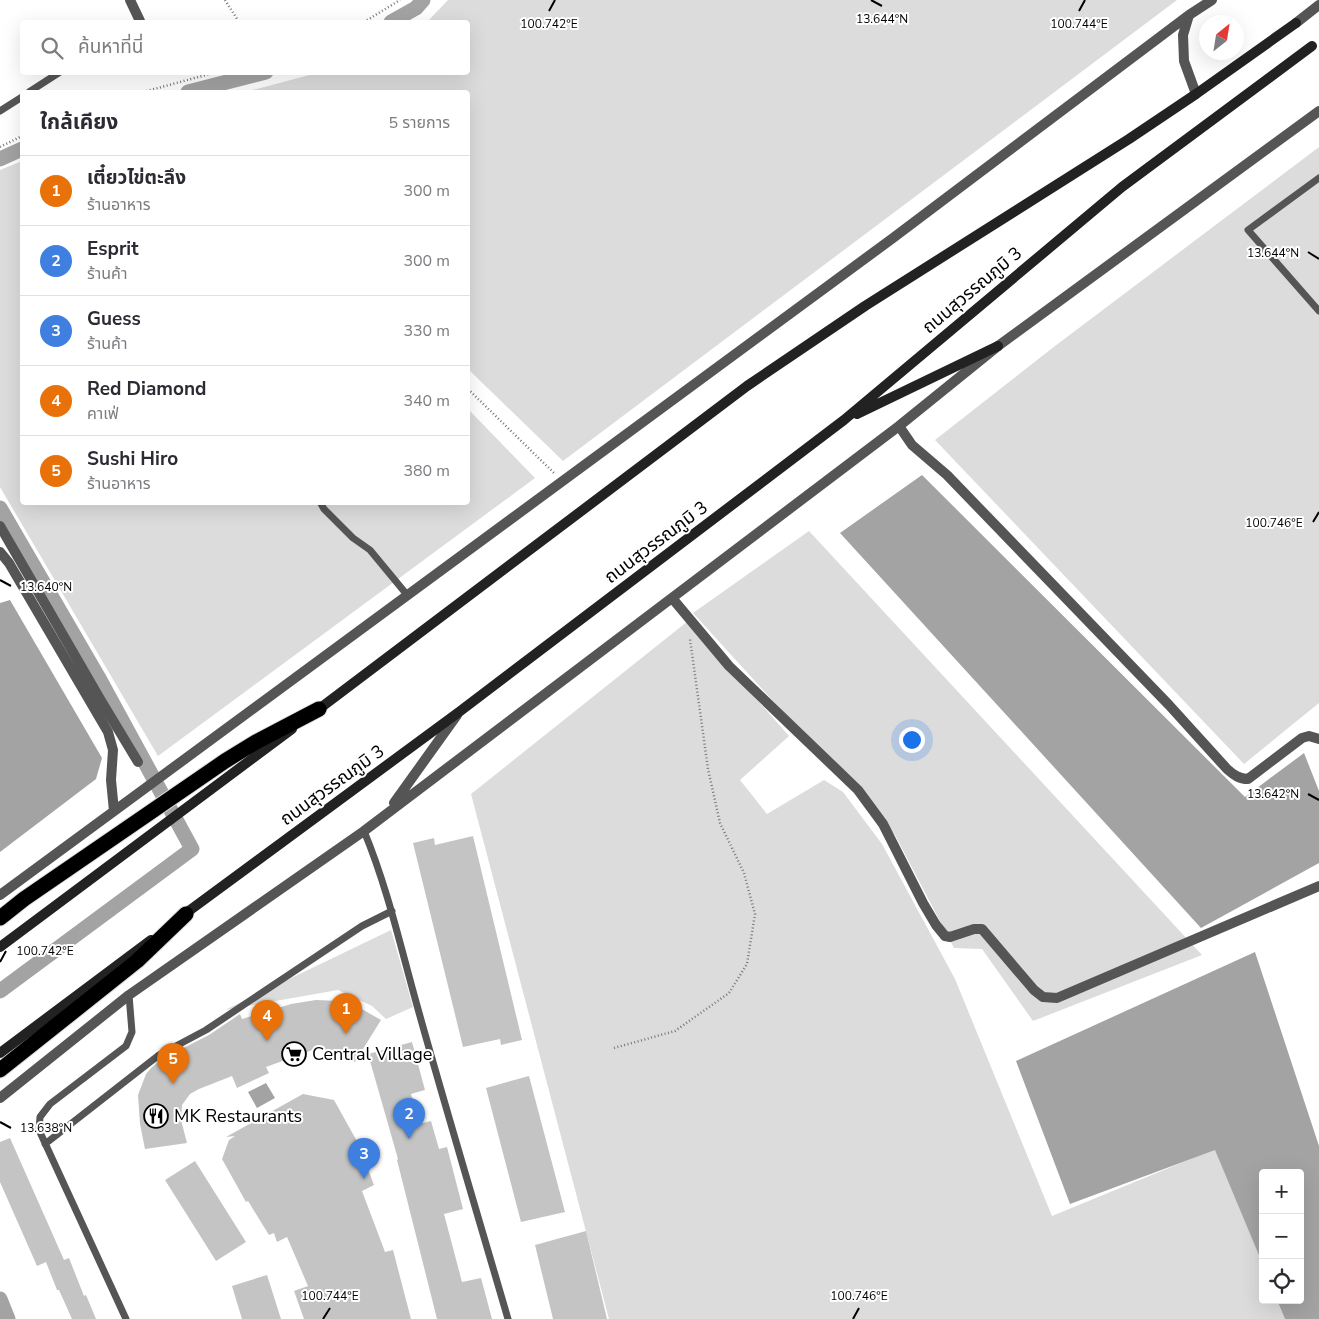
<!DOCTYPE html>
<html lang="th">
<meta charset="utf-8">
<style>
:root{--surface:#fff;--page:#f2f2f3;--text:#2b2b33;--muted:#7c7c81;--line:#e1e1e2;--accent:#db2777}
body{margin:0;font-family:"Nunito Sans","Noto Sans Thai",sans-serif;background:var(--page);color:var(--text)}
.controls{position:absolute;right:15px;bottom:15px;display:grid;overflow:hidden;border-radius:5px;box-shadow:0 5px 20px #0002}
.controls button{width:45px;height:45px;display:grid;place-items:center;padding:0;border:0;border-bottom:1px solid var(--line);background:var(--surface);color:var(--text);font:25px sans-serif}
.compass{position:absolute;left:1199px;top:15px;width:45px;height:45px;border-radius:50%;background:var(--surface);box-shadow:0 5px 20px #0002;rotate:30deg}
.you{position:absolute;left:911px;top:739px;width:18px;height:18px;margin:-12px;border:4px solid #fff;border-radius:50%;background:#1a73e8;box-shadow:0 0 0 8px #1a73e833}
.badge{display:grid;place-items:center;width:32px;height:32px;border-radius:50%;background:var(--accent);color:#fff;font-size:16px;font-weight:700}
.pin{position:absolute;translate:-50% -41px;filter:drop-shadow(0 1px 2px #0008)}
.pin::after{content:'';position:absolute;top:26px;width:18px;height:15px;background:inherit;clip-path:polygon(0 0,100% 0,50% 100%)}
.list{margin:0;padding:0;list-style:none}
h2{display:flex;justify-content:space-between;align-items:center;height:65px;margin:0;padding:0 20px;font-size:21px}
h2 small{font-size:16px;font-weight:400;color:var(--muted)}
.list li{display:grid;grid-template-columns:32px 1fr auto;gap:15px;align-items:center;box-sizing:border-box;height:70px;padding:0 20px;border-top:1px solid var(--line)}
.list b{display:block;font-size:19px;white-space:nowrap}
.list p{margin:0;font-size:16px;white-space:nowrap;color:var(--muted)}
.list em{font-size:16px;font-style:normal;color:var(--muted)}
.icon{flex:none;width:28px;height:28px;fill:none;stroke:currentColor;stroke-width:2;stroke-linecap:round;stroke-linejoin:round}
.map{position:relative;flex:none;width:1319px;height:1319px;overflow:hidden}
.search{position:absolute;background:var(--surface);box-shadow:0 5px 20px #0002;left:20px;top:20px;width:450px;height:55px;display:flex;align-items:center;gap:12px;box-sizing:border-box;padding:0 18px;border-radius:5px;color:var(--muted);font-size:19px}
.panel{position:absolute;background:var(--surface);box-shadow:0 5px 20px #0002;left:20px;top:90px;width:450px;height:415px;border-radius:5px}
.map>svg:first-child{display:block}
.green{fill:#dcdcdc}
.water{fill:#a3a3a3}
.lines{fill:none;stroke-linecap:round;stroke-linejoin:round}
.canal{stroke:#a3a3a3;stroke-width:15}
.building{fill:#c4c4c4}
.motorway-casing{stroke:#dbdbdb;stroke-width:17}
.path{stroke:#777;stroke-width:2.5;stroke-dasharray:1 2.5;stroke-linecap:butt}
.service{stroke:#555;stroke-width:7}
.minor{stroke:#555;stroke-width:10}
.secondary{stroke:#222;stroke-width:10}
.motorway{stroke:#000;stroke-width:15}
.ticks{fill:none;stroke:#000;stroke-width:2}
.labels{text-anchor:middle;stroke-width:4;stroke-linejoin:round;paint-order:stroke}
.street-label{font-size:18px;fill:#000;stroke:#fff}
.poi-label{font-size:18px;fill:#000;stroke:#fff;text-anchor:start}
.ticks-label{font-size:12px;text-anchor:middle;fill:#000;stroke:#fff;stroke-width:4;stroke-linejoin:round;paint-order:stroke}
</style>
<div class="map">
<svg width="1319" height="1319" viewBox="0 0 1319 1319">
<rect width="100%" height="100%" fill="#fff"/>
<path class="green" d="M448 0H1177L563 461 468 369V92H245L317 73 468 72V22H427Z
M1319 147V703L1244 764 935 440 1055 346Z
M22 161V502H468V409L535 478 158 756 0 487V170Z
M809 531 1202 955 1033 1021 982 949 954 948 895 835 693 613Z
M688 621 789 736 740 780 767 814 824 780 843 792 882 844 955 979 1052 1216 1215 1149 1263 1265V1300H1277L1285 1319H609L471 794Z
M391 930 413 1007 386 1019 372 1006 338 990 225 1010Z"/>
<path class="water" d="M922 475 1245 797 1304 753 1319 791V863L1201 928 840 533Z
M10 600 102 758 96 779 0 852V603Z
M1255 952 1319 1146V1319H1285L1277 1300H1300V1173H1263V1265L1215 1150 1070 1204 1016 1061Z
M266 1083 275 1098 257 1108 248 1092Z"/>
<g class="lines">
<path class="canal" d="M391 22 416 8 423 0
M188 92 266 72
M0 159 22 149
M0 508 100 680 192 849 0 991
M0 1299 8 1319"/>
</g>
<path class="building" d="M473 836 522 1040 501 1045 500 1039 463 1047 413 843 434 838 435 845Z
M316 1000 340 1001 360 1008 381 1020 355 1062 332 1050 315 1049 266 1067 269 1073 237 1088 232 1076 199 1089 190 1094 182 1105 181 1120 187 1143 145 1149 140 1124 138 1095 146 1074 151 1068 162 1059 209 1035 240 1014 242 1019 291 1004Z
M412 1042 425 1090 411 1094 419 1124 431 1121 439 1149 447 1147 463 1209 444 1214 462 1282 481 1278 492 1319H437L397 1160 398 1159 368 1054Z
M529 1076 565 1212 521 1222 486 1088Z
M303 1094 334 1100 358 1143 374 1185 362 1191 385 1252 393 1250 411 1319H304L294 1291 308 1286 287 1237 277 1242 274 1233 269 1235 248 1201 246 1202 222 1159 229 1140 235 1136 226 1137Z
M10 1138 64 1260 69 1258 84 1296 86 1295 96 1319H72L59 1290H57L46 1262 37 1266 0 1182V1142Z
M195 1161 246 1242 216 1261 165 1180Z
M586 1231 607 1319H553L535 1245Z
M267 1275 281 1319H242L232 1286Z"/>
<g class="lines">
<g class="motorway-casing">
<path id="motorway" d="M0 918 24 899 225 761 256 742 319 709
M0 1070 137 961 186 914"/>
</g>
<path class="path" d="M225 0 239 22
M364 22 400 0
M143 92 217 72
M0 147 22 136
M468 389 554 473
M614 1048 675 1031 729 993 747 964 755 914 744 873 720 823 708 769 690 639"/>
<path class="service" d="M29 92 60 72
M0 111 22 97
M1319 178 1248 230 1319 311
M320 502 324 509 353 538 370 550 408 596
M364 831C388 889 401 949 418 1009 447 1113 478 1216 508 1319
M45 1144 159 1055 206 1030 362 926 392 911
M126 1319 39 1130 40 1117 50 1104 126 1046 132 1032 129 995"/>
<path class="minor" d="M130 0 140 21
M1296 23 1319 5
M1196 94 1184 61 1183 35 1189 15 1212 0
M899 426 912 445 947 475 1169 705 1227 769C1234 775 1239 779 1248 779L1302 738 1309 736 1319 739
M0 526 100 699 138 762
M0 552 9 563 108 732 113 750 111 780 114 811
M672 598 729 666 858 790 883 824 923 903 936 925 945 936 950 937 974 929H982L1034 990 1043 997 1057 998 1319 886
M394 803 457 715
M0 895 893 238 1189 15
M0 1098 129 995 364 831 899 426 998 346 1319 111"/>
<path class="secondary" d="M857 414 998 346
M315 712 747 386 865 306 1129 139 1196 94 1296 23
M182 916 459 712 844 420 1122 187 1312 46
M0 947 292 729
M0 1053 151 940"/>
<use href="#motorway" class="motorway"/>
</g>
<path class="ticks" d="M871 0 882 6M549 11 555 0M1079 11 1085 0M1308 252 1319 259M1313 522 1319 512M0 580 11 586M1308 794 1319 800M0 962 6 951M0 1122 11 1128M323 1319 330 1308M853 1319 859 1308"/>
<defs>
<g id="supermarket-ring" transform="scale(1.25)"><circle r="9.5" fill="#fff" stroke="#000" stroke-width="1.5"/><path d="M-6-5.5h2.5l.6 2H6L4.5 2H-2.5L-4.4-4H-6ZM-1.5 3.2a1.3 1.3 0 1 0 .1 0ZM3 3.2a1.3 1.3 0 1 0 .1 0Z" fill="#000"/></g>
<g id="restaurant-ring" transform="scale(1.25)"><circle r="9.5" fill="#fff" stroke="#000" stroke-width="1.5"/><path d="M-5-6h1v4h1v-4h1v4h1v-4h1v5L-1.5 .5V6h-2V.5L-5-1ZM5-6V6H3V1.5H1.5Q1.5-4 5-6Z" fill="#000"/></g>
</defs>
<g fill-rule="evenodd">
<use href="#supermarket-ring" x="294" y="1054"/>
<use href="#restaurant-ring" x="156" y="1116"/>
</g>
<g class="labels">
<g class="street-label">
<text transform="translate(972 290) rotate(-40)" y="6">ถนนสุวรรณภูมิ 3</text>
<text transform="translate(656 542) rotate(-37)" y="6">ถนนสุวรรณภูมิ 3</text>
<text transform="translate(332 785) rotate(-36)" y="6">ถนนสุวรรณภูมิ 3</text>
</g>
<g class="poi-label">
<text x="312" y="1060">Central Village</text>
<text x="174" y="1122">MK Restaurants</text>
</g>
</g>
<g class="ticks-label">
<text x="882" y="23">13.644°N</text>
<text x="549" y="28">100.742°E</text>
<text x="1079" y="28">100.744°E</text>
<text x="1273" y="257">13.644°N</text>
<text x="1274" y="527">100.746°E</text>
<text x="46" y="591">13.640°N</text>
<text x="1273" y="798">13.642°N</text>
<text x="45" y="955">100.742°E</text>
<text x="46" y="1132">13.638°N</text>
<text x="330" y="1300">100.744°E</text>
<text x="859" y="1300">100.746°E</text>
</g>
</svg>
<div class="controls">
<button>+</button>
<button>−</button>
<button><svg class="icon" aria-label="locate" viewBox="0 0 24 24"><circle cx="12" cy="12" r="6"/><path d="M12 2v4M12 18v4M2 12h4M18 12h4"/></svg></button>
</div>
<svg class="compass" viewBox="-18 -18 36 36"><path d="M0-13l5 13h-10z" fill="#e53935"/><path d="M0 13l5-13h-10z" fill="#7c7c81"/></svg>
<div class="you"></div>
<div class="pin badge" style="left:346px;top:1034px;background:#e8710a">1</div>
<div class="pin badge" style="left:409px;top:1139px;background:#3f7fe0">2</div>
<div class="pin badge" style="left:364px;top:1179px;background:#3f7fe0">3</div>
<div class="pin badge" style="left:267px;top:1041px;background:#e8710a">4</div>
<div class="pin badge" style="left:173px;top:1084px;background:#e8710a">5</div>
<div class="search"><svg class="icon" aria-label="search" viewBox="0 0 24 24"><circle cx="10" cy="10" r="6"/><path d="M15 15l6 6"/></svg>ค้นหาที่นี่</div>
<section class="panel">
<h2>ใกล้เคียง<small>5 รายการ</small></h2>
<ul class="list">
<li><span class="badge" style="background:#e8710a">1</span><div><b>เตี๋ยวไข่ตะลึง</b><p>ร้านอาหาร</p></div><em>300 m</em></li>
<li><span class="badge" style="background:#3f7fe0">2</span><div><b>Esprit</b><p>ร้านค้า</p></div><em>300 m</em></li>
<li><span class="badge" style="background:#3f7fe0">3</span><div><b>Guess</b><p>ร้านค้า</p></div><em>330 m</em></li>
<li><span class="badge" style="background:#e8710a">4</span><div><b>Red Diamond</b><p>คาเฟ่</p></div><em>340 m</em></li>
<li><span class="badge" style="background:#e8710a">5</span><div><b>Sushi Hiro</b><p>ร้านอาหาร</p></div><em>380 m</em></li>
</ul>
</section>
</div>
